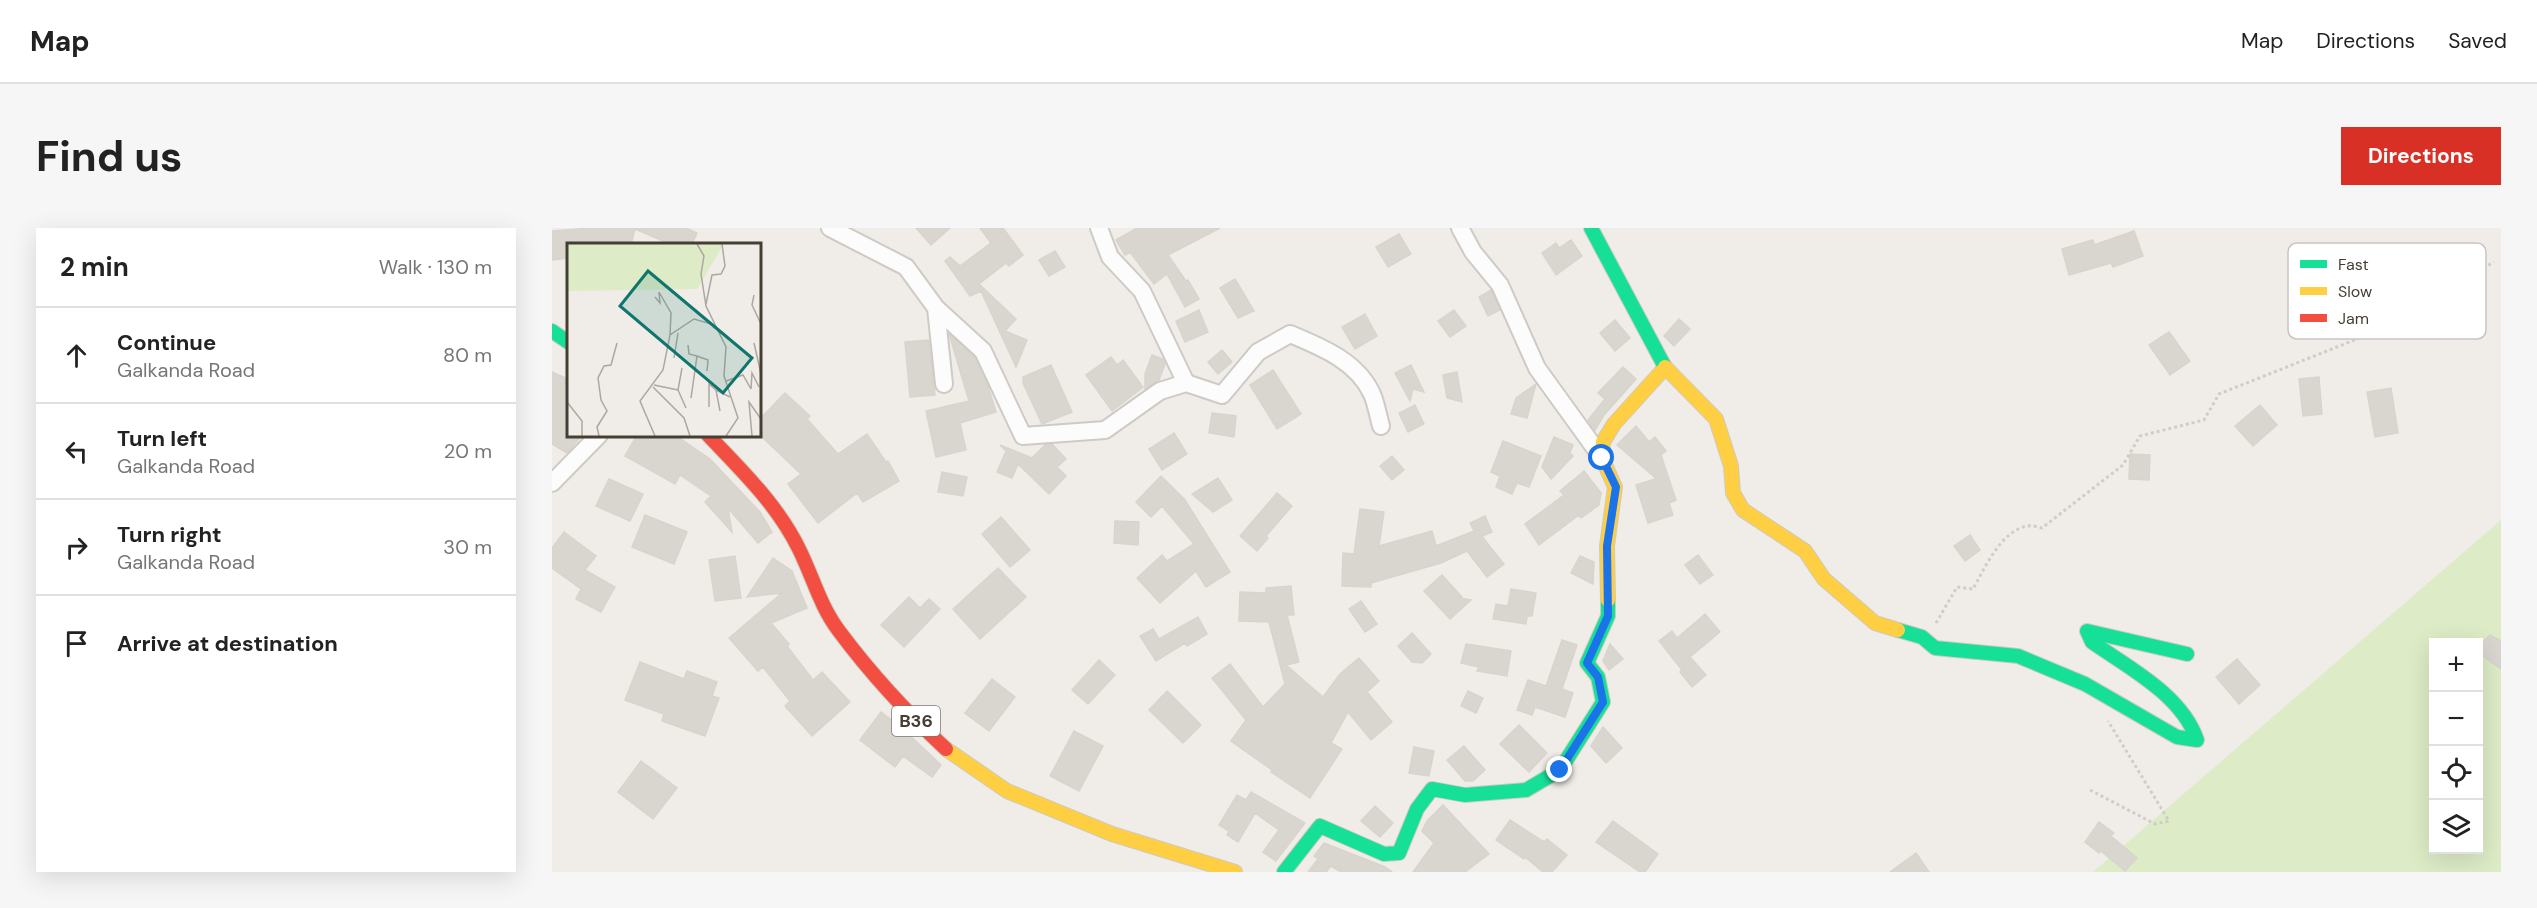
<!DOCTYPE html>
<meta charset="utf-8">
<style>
:root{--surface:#fff;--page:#f6f6f6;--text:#222;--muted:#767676;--line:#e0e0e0;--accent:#d93025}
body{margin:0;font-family:"DM Sans",sans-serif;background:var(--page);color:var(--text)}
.controls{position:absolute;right:18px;bottom:18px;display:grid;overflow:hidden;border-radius:0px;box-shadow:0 6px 24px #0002}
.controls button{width:54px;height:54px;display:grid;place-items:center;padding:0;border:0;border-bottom:2px solid var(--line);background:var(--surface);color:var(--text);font:30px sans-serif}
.stop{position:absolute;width:18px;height:18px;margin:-14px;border:4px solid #1a73e8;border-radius:50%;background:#fff}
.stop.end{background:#1a73e8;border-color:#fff;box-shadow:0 2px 6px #0008}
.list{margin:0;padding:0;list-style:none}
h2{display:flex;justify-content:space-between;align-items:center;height:78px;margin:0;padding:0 24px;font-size:26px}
h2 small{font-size:20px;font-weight:400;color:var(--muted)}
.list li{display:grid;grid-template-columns:39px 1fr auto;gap:18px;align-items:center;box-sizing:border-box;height:96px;padding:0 24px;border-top:2px solid var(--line)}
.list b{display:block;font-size:22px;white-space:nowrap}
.list p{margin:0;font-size:20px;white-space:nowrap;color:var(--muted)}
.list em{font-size:20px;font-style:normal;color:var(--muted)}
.icon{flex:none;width:33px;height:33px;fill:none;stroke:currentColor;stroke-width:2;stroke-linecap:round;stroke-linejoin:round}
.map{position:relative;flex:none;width:1949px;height:644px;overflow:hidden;border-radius:0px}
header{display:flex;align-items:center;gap:36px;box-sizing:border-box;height:84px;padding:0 30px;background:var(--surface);border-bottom:2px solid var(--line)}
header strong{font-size:28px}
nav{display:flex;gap:33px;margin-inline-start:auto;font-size:21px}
.intro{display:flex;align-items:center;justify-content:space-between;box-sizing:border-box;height:144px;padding:0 36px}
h1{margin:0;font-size:42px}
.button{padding:15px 27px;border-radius:0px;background:var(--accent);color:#fff;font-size:21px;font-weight:700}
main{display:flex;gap:36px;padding:0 36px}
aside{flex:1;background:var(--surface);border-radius:0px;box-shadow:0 6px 24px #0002}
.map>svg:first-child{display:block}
.green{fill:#ddebc6;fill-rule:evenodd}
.building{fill:#d9d6d0;stroke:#d8d4cd;stroke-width:1.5}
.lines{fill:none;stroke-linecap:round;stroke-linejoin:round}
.street-casing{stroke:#cecbc5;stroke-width:20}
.fast-casing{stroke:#cfcabe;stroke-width:16}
.slow-casing{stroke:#cfcabe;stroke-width:16}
.jam-casing{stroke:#cfcabe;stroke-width:16}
.path{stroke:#d0cdc9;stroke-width:3;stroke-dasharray:3 3;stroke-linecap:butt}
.street{stroke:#fdfcfc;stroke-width:16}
.fast{stroke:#16e098;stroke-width:14}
.slow{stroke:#ffcf43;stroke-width:14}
.jam{stroke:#f24e42;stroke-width:14}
.route{stroke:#1a73e8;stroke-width:8}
.labels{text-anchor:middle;stroke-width:5;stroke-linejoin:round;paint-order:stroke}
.shield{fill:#fff;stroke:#7d7870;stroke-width:1.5}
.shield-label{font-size:18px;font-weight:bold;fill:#453e33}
.inset-road{fill:none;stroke:#aca7a0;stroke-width:1.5}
.view{fill:#0f766e;fill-opacity:0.15;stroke:#0f766e;stroke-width:3}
.inset-edge{fill:none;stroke:#453e33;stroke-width:3}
.key{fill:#fff;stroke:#c7c5c2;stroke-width:1.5}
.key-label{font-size:16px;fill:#453e33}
</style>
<header>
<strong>Map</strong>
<nav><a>Map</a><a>Directions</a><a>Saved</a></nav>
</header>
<div class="intro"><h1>Find us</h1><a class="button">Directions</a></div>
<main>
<aside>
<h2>2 min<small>Walk · 130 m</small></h2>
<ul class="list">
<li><svg class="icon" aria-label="ahead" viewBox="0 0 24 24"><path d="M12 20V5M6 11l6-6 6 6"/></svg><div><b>Continue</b><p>Galkanda Road</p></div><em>80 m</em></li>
<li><svg class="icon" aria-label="left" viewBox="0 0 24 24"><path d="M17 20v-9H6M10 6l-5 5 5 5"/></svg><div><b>Turn left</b><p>Galkanda Road</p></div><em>20 m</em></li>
<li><svg class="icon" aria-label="right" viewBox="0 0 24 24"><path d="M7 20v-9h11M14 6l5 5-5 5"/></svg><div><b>Turn right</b><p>Galkanda Road</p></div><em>30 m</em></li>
<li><svg class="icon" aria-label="arrive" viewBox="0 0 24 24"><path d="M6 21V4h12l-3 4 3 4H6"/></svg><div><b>Arrive at destination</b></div></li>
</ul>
</aside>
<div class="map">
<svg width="1949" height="644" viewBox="0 0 1949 644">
<rect width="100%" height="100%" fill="#f0ede8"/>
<path class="green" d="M1949 292V644H1541ZM1882 415H1926V622H1882Z"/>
<path class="building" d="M39 0H134L145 5 140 16H118L83 1 79 16H16V30L0 32V3Z
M364 0H398L379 17Z
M428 0H451L471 27 457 38 454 35 427 56 464 91 453 103 475 112 464 139 429 63 418 68 393 33 398 29 408 38 439 15Z
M585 0H668L616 27 634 53 636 52 647 71 633 79 615 46 602 56 578 24 573 27 564 12Z
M1582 3 1591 28 1561 39 1559 35 1517 47 1510 21 1541 12 1542 17Z
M847 6 859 26 836 39 824 19Z
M1019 12 1030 28 1004 47 990 25 1004 15 1007 20Z
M503 23 513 39 497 48 487 32Z
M683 51 702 83 686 90 668 60Z
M939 62 948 82 936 88 927 69Z
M647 82 656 104 633 114 624 93Z
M902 82 914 98 898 109 886 93Z
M813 86 825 108 803 121 790 99Z
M1127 91 1138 101 1122 118 1112 108Z
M1063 92 1078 110 1063 123 1048 105Z
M1617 104 1638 133 1618 147 1597 117Z
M397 106 422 129 436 158 444 184 408 195 414 222 384 229 374 183 417 173Z
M377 112 383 167 358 169 353 114Z
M670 122 680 134 666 146 656 134Z
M600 127 611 131 613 136 607 152 593 161V146Z
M559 129 565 137 571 132 591 159 560 183 534 147Z
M499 137 520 184 490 196 471 155V149Z
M859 137 872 164 861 161 858 173 843 145Z
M1071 139 1084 151 1052 187 1043 202 1036 192 1053 171 1046 165Z
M721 142 749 186 725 201 698 157Z
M0 144 16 151V207H30L15 225 0 216Z
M905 144 910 174 895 170 891 147Z
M1767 149 1770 186 1751 188 1747 151Z
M984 156 975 190 959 186 964 170Z
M1839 160 1846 205 1823 209 1815 164Z
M233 165 258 188 255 191 286 226 315 206 334 234 336 233 347 253 311 274 305 265 266 295 236 256 249 246 207 206V192Z
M863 177 872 196 856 204 847 185Z
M1708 177 1725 197 1701 218 1683 198Z
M660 185 684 188 682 209 657 205Z
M1084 198 1097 214 1103 209 1114 223 1109 227 1124 272 1117 275 1121 287 1096 295 1084 257 1103 251 1106 252 1065 217Z
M622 205 635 226 610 242 597 221Z
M85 207H123L158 231 208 284 220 304 206 315 176 280 180 304 153 274 159 268 128 247 123 256 73 228Z
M1002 209 1021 217 1018 225 1021 228 999 251 990 239Z
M951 213 989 228 977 259 965 255 960 266 944 259 948 248 939 244Z
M500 216 514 231 505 239 514 248 497 266 466 236 460 250 445 244 454 223 448 217 480 230 493 217Z
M1578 226 1598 227 1597 252 1577 251Z
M840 228 852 242 840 252 828 238Z
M1032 243 1049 265 1047 277 1029 290 1027 287 987 317 973 296 1012 267 1008 263Z
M390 244 415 249 411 268 386 264Z
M609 248 633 272 678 344 654 359 644 343 608 375 585 350 610 327 615 333 642 316 610 278 599 289 584 274Z
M666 250 680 272 661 284 640 266Z
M57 251 91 266 78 293 44 278Z
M725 265 740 278 714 308 716 310 705 323 688 308Z
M808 281 832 284 827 318 880 303 884 318 922 303 918 295 933 288 940 304 930 308 939 320 937 323 940 321 952 336 935 349 915 323 889 335 819 355V359L790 358 791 325 802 326Z
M93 287 135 304 122 336 80 319Z
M449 289 478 322 458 339 430 306Z
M563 293 587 294 586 317 562 315Z
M12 304 44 328 33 342 63 359 49 384 24 371 29 361 0 340V320Z
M1418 307 1428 322 1413 333 1402 318Z
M1146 327 1161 347 1148 356 1133 337Z
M183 328 189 370 163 373 157 332Z
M1028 328 1042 334 1041 356 1019 345Z
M221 330 240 343 255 380 219 395 237 416 235 418 261 452 270 444 298 474 260 508 233 478 238 473 211 439 206 443 177 410 230 365 195 369Z
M446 340 474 369 428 411 401 381Z
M890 347 910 369 908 370 919 372 898 391 872 363Z
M739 358 742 387H735L747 434 734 437 771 469 788 446 807 430 827 453 815 464 840 494 819 512 796 484 779 515 790 521 758 570 719 544 720 542 679 513 694 492 660 450 678 436 711 479 733 456 717 394 687 393 688 364 714 365V360Z
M959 361 984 365 980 388H975L974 396 941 391 944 376 956 378Z
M357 369 368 380 377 371 388 381 352 419 329 397Z
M809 373 825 396 813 404 797 381Z
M1153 386 1168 404 1138 429 1154 447 1140 459 1128 444 1130 442 1107 413 1120 403 1125 410Z
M646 389 655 406 635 418 633 415 604 433 588 408 601 401 607 411Z
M860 405 879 426 870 435 860 434 846 418Z
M1938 407 1949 413V441L1926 424V419Z
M1010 412 1025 417 1010 461 1021 465 1013 489 983 479 980 487 965 482 976 452 994 458Z
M914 416 959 423 955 448 925 443 927 439 909 435Z
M1058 416 1071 431 1057 442 1051 433Z
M1685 431 1708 457 1687 476 1664 449Z
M547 432 563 447 536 476 520 462Z
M88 434 132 451 135 443 165 454 160 468 167 470 153 508 110 493 112 486 73 472Z
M440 451 463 469 437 503 413 485Z
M615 463 649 497 631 515 597 482Z
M916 463 931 470 924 485 909 478Z
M329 484 349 499 389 537 380 549 351 528 343 539 308 512Z
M967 497 995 525 977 544 948 516Z
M1051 499 1070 520 1054 535 1039 518Z
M522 503 551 518 527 563 498 548Z
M912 518 933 542 921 553H913L895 532Z
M862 519 882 523 877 548 857 545Z
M89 533 125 560 101 591 66 564Z
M699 564 753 595 724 633 711 624 727 602 703 585 686 614 675 607 677 603 667 597 685 567 694 572Z
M891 577 937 626 913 644H861L882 615 870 603 875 593Z
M823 578 841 595 828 609 809 593Z
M958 592 992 614 995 611 1015 627 1000 644H991L973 629 972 631 944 612Z
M1061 593 1106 626 1093 644H1088L1044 614Z
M1547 594 1562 605 1559 608 1585 630 1573 643 1549 623 1547 625 1533 614Z
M772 615 833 639 840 644H789L779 638 774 644H756L766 631 762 628Z
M1364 625 1377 644H1338Z"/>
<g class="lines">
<g class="street-casing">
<path id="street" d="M278 0 354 39 384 80 392 156
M547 0 558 29 590 63 634 155 670 167 706 124 738 106C769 119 805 133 820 166 824 175 826 187 829 198
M908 0 921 24 948 57 985 140 1050 230
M384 80 431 123 471 208 553 202 608 163 634 155
M0 255 47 207"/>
</g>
<g class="fast-casing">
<path id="fast" d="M1039 0 1113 139 1110 143
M0 103 16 114
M1346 402 1370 409 1383 420 1466 428 1533 456 1625 509 1645 512C1630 467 1577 440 1540 414L1535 403 1635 426
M732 644 768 598 832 626 847 625 865 581 880 561 913 567 974 562 1008 542 1051 474 1046 449 1035 435 1056 388V372"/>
</g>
<g class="slow-casing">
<path id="slow" d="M1113 139 1164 191 1179 238 1181 265 1191 282 1253 323 1272 351 1323 395 1346 402
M1056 372 1055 318 1063 259 1050 230 1051 214 1062 196 1110 143
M394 521 455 563 560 606 683 644"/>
</g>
<g class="jam-casing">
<path id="jam" d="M156 207C190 243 225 276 247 321 261 349 268 378 287 403 319 446 355 485 394 521"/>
</g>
<path class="path" d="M1384 395 1405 359 1421 361C1432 341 1450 301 1476 298 1480 297 1486 299 1490 300L1571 237 1588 208 1652 192 1667 166 1815 107 1942 34
M1538 562 1603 596 1617 593 1556 493"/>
<use href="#street" class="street"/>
<use href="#fast" class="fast"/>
<use href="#slow" class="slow"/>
<use href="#jam" class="jam"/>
</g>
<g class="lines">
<path class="route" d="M1008 542 1051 474 1046 449 1035 435 1056 388 1055 318 1064 259 1050 230"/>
</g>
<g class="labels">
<rect class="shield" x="340" y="478" width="48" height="30" rx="4.5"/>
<g class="shield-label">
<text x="364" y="499">B36</text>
</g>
</g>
<g transform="translate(15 15)">
<rect width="194" height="194" fill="#f0ede8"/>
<path d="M0 1H157L130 46 0 48Z" fill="#ddebc6"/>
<path class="inset-road" d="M130 1 137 13 134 31 139 63 159 104 157 133 171 175 159 193M187 52 185 62 194 81M88 54 93 60 92 49 104 70 103 92M139 61 145 32 154 31 158 23 155 1M187 100 194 131M121 102 122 111 130 113 124 155M130 113 141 117 140 128M107 115 111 90M115 125 111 147 119 165M159 138 176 132 184 146M87 142 111 147M86 144 117 175 123 193M184 146 185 130 192 144M0 159 15 178V193M142 164V141L149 147M153 168 149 147 163 154M32 193 30 184 40 168 34 157 31 135 37 123 44 122 50 100M88 193 73 158 96 127 103 92 127 76 148 82M185 193 182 159 194 176"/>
<path class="view" d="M81 28 185 115 156 150 53 63Z"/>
<rect width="194" height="194" class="inset-edge"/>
</g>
<rect x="1736" y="15" width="198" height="96" rx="9" class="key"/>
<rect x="1748" y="32" width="27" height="8" fill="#16e098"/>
<rect x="1748" y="59" width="27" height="8" fill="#ffcf43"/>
<rect x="1748" y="86" width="27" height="8" fill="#f24e42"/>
<g class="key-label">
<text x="1786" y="42">Fast</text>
<text x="1786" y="69">Slow</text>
<text x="1786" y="96">Jam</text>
</g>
</svg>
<div class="controls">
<button>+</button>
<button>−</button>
<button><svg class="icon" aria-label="locate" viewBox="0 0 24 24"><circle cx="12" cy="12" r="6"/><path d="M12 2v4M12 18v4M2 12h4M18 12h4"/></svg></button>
<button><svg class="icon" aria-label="layers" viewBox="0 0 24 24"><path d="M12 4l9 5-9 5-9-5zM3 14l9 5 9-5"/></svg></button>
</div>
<div class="stop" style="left:1050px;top:230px"></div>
<div class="stop end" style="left:1008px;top:542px"></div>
</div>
</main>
